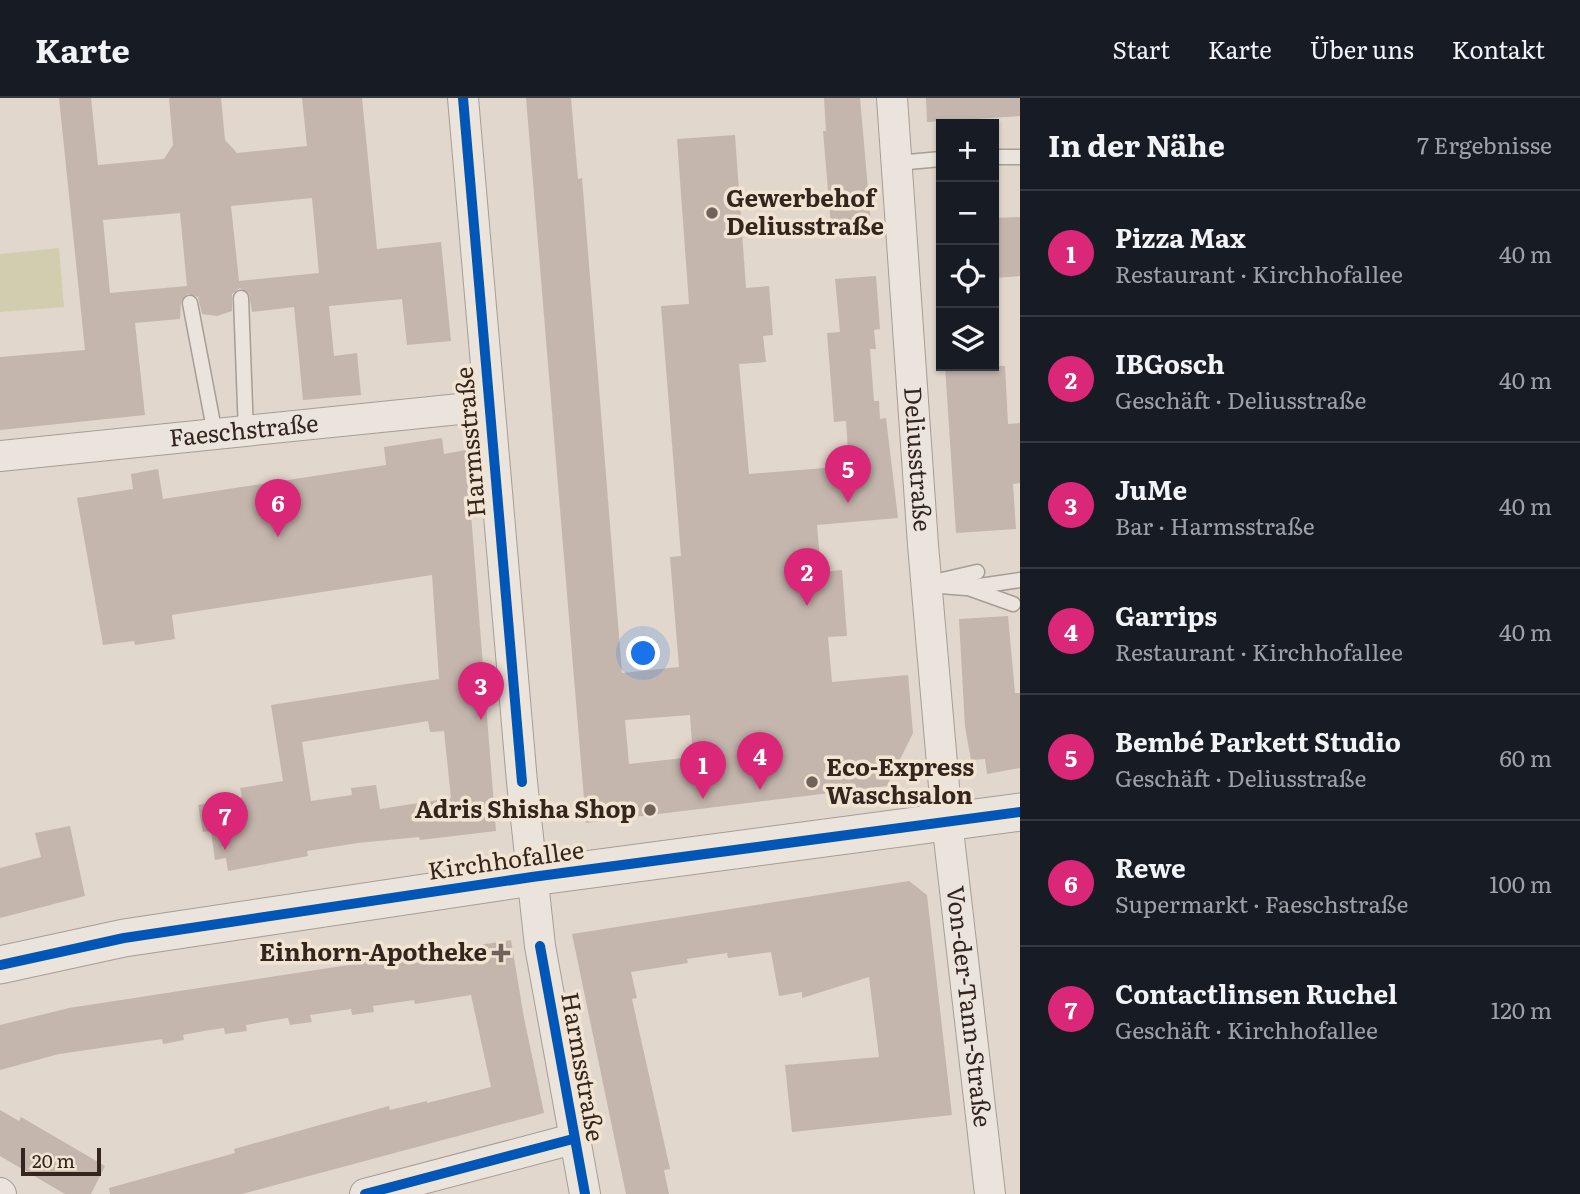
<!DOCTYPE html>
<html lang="de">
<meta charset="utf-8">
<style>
:root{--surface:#171b24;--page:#20242c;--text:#f1f3f6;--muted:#9ea1a6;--line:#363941;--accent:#db2777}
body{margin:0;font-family:Literata,serif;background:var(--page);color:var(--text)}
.controls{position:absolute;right:21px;top:21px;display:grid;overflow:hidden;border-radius:0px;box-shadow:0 2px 5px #0004}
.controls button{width:63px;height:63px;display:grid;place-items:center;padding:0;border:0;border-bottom:2px solid var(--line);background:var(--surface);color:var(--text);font:35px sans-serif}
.scale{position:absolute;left:21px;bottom:18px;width:80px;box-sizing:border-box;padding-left:7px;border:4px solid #34251e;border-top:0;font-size:19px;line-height:24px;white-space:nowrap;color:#34251e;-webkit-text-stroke:5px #f2e4d2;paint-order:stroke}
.you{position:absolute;left:644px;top:556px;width:24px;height:24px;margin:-18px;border:5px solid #fff;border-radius:50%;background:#1a73e8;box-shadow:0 0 0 10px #1a73e833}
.badge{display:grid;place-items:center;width:46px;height:46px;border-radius:50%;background:var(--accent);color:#fff;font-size:23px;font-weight:700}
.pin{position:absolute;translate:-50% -58px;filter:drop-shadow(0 2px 4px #0008)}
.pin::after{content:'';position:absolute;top:37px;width:24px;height:21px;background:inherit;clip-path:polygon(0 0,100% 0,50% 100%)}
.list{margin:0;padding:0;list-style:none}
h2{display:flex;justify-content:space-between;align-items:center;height:91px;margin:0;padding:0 28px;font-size:30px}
h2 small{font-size:23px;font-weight:400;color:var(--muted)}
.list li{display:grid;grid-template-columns:46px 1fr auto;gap:21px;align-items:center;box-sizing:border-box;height:126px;padding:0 28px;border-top:2px solid var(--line)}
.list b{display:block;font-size:26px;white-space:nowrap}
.list p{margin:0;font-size:23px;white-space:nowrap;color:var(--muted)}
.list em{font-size:23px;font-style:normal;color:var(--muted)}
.icon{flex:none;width:38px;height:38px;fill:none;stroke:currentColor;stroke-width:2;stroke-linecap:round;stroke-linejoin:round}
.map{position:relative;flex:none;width:1020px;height:1096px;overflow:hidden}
header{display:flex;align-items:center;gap:42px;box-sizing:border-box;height:98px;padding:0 35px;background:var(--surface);border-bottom:2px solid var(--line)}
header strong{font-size:33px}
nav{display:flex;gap:38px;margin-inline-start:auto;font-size:24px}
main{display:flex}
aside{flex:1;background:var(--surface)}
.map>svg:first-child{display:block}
.green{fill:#d3cdaf}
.building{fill:#c4b6ad;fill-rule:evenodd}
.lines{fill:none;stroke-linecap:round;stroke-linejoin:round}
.service-casing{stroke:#a69d95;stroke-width:17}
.minor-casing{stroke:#a69d95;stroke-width:32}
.tertiary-casing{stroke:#a69d95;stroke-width:39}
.service{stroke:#eae4dd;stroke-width:14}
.minor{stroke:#eae4dd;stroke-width:30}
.tertiary{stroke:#eae4dd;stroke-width:37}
.cycleway-casing{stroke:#f2e4d2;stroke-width:15}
.cycleway{stroke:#0057b8;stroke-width:10}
.poi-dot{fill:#71635b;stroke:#f2e4d2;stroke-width:2.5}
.labels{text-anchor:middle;stroke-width:7;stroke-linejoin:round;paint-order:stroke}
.poi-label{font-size:24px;font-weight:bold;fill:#34251e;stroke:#f2e4d2;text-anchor:start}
.street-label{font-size:24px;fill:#34251e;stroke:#f2e4d2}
</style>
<header>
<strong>Karte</strong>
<nav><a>Start</a><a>Karte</a><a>Über uns</a><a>Kontakt</a></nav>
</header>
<main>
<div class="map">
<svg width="1020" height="1096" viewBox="0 0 1020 1096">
<rect width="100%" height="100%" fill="#e1d7cc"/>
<path class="green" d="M59 150 64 209 0 214V156Z"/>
<path class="building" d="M59 0H91L98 67 164 61 173 47 169 0H221L225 42 237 55 307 48 302 0H362L377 151 441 144 451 243 407 247 402 201 329 208 334 258 357 255 361 297 303 302 294 209 252 214 249 196 240 190 232 196V213L217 218 202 216 198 199 188 196 181 203 180 221 135 225 145 317 0 332V259L85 252ZM312 100 319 175 239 183 231 108ZM180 115 187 188 110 195 103 122Z
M526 0H571L578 81 582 80 622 575 679 569 670 459 681 458 661 208 689 206 677 41 735 37 746 190 769 188 773 237 763 238 766 264 739 266 749 376 849 368 846 323 834 324 827 235 840 234 835 181 876 178 880 231 874 232 876 251H870L874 303H879L880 321 886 320 898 420 817 427 821 474 842 472 847 538 828 539 832 584 908 577 913 635 887 688 586 725ZM690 617 693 659 629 666 625 622Z
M824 0H860L872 137 832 140 823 33H826Z
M926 0H1020V18L927 24Z
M1020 119V178L994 180V120Z
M945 268H1005L1008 326 1020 325V385L1013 386 1016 431 956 435Z
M442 340 444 356 466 352 496 733 420 742 419 739 358 745 307 753 308 758 228 773 226 760 215 762 211 733 203 734 198 707 242 699 240 690 283 683 271 607 439 581 432 477 172 517 175 541 135 547 134 543 103 547 77 400 133 391 131 376 158 371 163 401 386 367 384 349ZM428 623 430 634 444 633 451 700 380 711 376 687 351 690 352 697 311 703 302 644Z
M1008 518 1015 595H1020V670L987 676 985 661 971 662 965 629 959 521Z
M70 728 85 798 0 820V770L41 759 35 735Z
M909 783 927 797 952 1017 792 1034 785 967 879 959 869 879 802 900V894L779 898 771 854 728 860 727 855 687 861 688 865 631 874 637 900 632 901 670 1071 664 1072 669 1096H626L572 836Z
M511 842 524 920 544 1015 242 1096H110L109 1090 235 1055 234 1051 327 1025 389 1008 390 1012 427 1003V1005L491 989 471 897 415 906 414 902 373 908 374 914 352 917 351 911 310 917 312 924 290 927 288 920 268 923 246 927 247 933 225 936 224 930 204 933 183 937 184 942 163 946 162 941 59 956 0 972V927L69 910Z
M0 1012 19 1023 21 1019 105 1068 91 1096H65L0 1058Z"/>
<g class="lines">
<g class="service-casing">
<path id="service" d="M994 59H1020
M897 65 941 61
M241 200 246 335
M190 205 215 336
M938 483 977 474
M927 487 966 490 1020 482
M971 491 1013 506"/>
</g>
<g class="minor-casing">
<g id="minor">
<path d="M463 0 522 684 540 848 585 1096"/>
<path id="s1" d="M892 0 923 447 947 723 990 1096"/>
<path id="s2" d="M0 358 489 308"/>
<path d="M0 1095 1 1096"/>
<path d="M365 1096 573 1041"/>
</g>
</g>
<g class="tertiary-casing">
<path id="tertiary" d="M0 867 124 840 532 779 1020 714"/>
</g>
<use href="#service" class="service"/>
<use href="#minor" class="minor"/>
<use href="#tertiary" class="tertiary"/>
<g class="cycleway-casing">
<path id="cycleway" d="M463 0 522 684
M540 848 585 1096
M0 867 124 840 532 779 1020 714
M365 1096 573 1041"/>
</g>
<use href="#cycleway" class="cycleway"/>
</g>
<g class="poi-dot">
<circle cx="712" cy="115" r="7"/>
<circle cx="812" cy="684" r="7"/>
<circle cx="650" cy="712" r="7"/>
<path d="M497.5 844.5h7v7h7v7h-7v7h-7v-7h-7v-7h7z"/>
</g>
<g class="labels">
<g class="poi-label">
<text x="726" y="109">Gewerbehof<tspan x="726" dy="28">Deliusstraße</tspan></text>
<text x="826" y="678">Eco-Express<tspan x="826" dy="28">Waschsalon</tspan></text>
<text x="636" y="720" text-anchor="end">Adris Shisha Shop</text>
<text x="487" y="863" text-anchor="end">Einhorn-Apotheke</text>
</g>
<g class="street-label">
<text dy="8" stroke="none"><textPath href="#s2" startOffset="245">Faeschstraße</textPath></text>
<text transform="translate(471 344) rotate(-95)" y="8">Harmsstraße</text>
<text dy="8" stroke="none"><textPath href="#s1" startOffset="362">Deliusstraße</textPath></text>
<text transform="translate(506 763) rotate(-8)" y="8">Kirchhofallee</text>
<text dy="8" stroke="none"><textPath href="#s1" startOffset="912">Von-der-Tann-Straße</textPath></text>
<text transform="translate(582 969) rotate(80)" y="8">Harmsstraße</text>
</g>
</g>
</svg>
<div class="controls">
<button>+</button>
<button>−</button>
<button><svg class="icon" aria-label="locate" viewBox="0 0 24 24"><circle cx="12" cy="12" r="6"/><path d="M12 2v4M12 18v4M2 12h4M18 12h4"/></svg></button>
<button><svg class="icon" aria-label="layers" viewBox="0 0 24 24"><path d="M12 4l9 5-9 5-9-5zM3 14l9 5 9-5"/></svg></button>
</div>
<div class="scale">20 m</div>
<div class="you"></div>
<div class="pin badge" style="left:703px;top:701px">1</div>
<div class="pin badge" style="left:807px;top:508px">2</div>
<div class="pin badge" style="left:481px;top:622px">3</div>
<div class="pin badge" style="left:760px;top:692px">4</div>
<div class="pin badge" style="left:848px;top:405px">5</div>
<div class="pin badge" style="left:278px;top:439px">6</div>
<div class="pin badge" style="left:225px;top:752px">7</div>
</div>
<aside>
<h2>In der Nähe<small>7 Ergebnisse</small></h2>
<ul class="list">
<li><span class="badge">1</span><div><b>Pizza Max</b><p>Restaurant · Kirchhofallee</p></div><em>40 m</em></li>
<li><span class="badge">2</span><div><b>IBGosch</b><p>Geschäft · Deliusstraße</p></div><em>40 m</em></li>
<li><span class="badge">3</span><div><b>JuMe</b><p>Bar · Harmsstraße</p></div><em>40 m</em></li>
<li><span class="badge">4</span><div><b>Garrips</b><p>Restaurant · Kirchhofallee</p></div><em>40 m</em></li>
<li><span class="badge">5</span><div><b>Bembé Parkett Studio</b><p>Geschäft · Deliusstraße</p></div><em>60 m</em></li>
<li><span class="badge">6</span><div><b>Rewe</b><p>Supermarkt · Faeschstraße</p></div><em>100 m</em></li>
<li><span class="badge">7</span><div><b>Contactlinsen Ruchel</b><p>Geschäft · Kirchhofallee</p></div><em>120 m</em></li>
</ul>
</aside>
</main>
